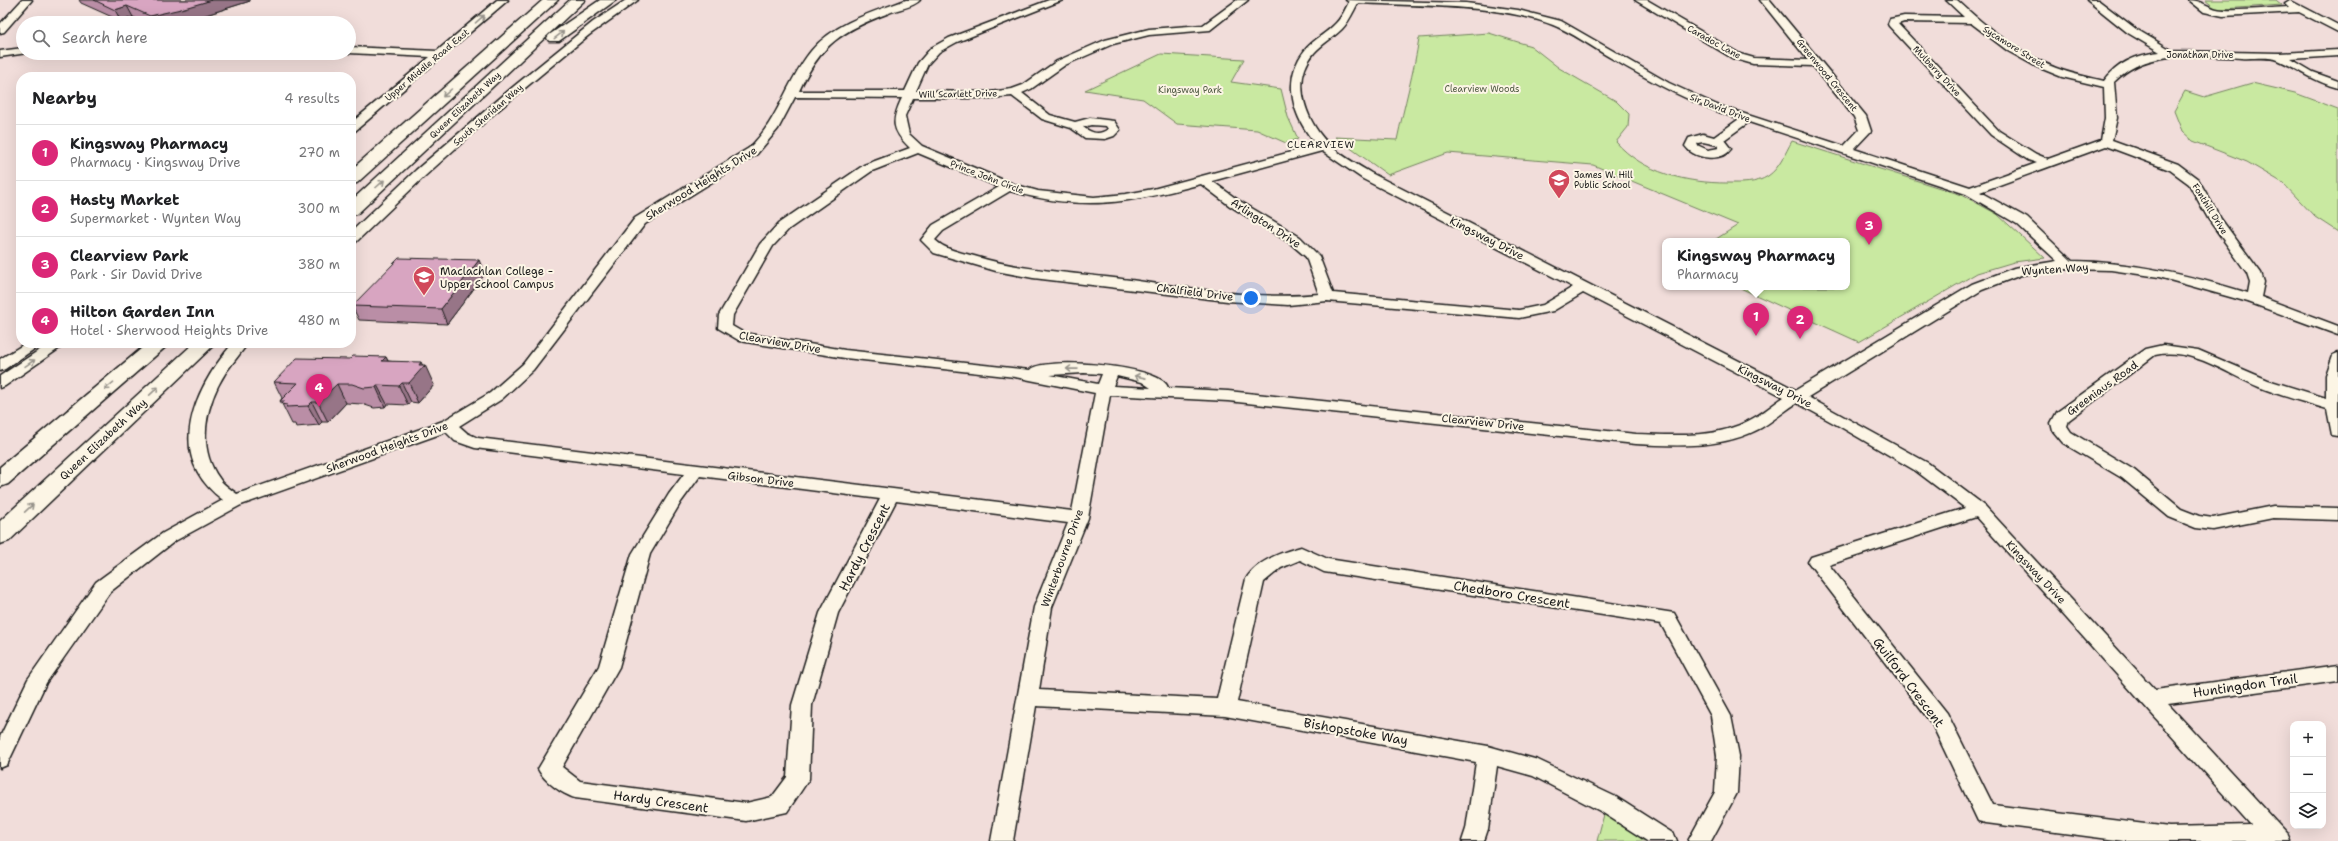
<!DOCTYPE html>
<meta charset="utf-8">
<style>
:root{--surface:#fff;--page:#f2f2f2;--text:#202124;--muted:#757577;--line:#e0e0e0;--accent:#db2777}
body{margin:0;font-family:"Shantell Sans",sans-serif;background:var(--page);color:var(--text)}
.controls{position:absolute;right:12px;bottom:12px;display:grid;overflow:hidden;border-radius:8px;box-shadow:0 4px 16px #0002}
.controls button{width:36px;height:36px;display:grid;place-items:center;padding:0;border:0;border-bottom:1px solid var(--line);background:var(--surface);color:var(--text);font:20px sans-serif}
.you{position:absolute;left:1251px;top:298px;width:14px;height:14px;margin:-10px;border:3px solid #fff;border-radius:50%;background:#1a73e8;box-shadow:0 0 0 6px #1a73e833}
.badge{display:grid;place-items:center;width:26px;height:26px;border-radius:50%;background:var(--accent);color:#fff;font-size:13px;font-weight:700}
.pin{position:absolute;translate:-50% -33px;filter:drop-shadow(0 1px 2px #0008)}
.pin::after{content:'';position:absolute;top:21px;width:14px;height:12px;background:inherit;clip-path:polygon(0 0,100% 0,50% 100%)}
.popup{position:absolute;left:1662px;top:238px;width:188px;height:52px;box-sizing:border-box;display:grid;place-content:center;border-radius:8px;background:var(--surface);filter:drop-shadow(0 1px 3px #0005);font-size:13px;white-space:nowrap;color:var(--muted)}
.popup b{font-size:15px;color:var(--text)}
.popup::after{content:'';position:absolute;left:50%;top:100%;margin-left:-8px;border:8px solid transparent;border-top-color:var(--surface)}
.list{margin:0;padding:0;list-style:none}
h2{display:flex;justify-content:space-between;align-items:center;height:52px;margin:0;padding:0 16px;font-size:17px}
h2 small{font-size:13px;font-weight:400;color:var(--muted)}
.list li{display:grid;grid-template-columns:26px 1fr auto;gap:12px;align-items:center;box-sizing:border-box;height:56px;padding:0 16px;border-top:1px solid var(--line)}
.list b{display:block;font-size:15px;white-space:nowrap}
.list p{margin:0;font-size:13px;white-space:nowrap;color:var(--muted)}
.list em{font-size:13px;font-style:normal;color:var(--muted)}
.icon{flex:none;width:22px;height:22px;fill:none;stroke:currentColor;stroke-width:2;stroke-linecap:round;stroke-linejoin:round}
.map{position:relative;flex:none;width:2338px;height:841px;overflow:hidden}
.search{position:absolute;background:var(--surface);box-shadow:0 4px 16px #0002;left:16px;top:16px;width:340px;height:44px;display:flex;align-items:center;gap:10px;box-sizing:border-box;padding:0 14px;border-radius:22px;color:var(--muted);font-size:15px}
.panel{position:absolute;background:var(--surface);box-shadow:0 4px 16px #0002;left:16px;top:72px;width:340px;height:276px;border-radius:16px}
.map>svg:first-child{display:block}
.green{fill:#c9e9a1;stroke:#72825e}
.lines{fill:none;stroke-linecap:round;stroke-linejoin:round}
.minor-casing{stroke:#1c1c1c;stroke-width:3}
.highway-casing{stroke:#1c1c1c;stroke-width:3}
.minor{fill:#fcf5e5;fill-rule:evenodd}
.highway{fill:#fcf5e5;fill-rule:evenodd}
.wall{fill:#ba8ea6;stroke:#1c1c1c}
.shaded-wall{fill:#977487;stroke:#1c1c1c}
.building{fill:#d8a5c1;stroke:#1c1c1c}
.oneway{stroke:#97938b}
.labels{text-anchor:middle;stroke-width:4;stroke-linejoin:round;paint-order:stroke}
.far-street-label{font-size:9px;fill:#1c1c1c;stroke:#fcf5e5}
.far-park-label{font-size:9px;fill:#505a44;stroke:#fcf5e5}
.far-poi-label{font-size:9px;fill:#1c1c1c;stroke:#fcf5e5;text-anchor:start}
.far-neighbourhood-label{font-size:10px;letter-spacing:1px;fill:#1c1c1c;stroke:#fcf5e5}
.street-label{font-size:11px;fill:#1c1c1c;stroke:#fcf5e5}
.poi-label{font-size:11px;fill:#1c1c1c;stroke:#fcf5e5;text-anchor:start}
.near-street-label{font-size:13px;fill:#1c1c1c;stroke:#fcf5e5}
</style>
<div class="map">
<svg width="2338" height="841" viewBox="0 0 2338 841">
<rect width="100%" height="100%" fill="#f1ddda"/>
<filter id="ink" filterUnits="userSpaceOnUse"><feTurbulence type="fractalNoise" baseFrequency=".025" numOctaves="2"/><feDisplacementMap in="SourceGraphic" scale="8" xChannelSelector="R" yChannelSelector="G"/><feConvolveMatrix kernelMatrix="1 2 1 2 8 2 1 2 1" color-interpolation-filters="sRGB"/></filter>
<g filter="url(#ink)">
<path class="green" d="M2205 0H2276L2282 5 2223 9 2215 8Z
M1489 33 1531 46 1559 68 1616 101 1629 114 1628 127 1616 142C1643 173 1687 183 1727 183 1741 183 1756 184 1768 176 1780 168 1785 153 1792 141L1962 195 1997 214 2045 258 2014 262 1977 273 1859 342 1738 287H1847V241H1713L1738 225 1593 165 1448 153 1388 175 1335 137 1397 140C1404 106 1414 72 1419 38Z
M1161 54 1244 59 1231 82 1281 89 1288 117 1298 139 1286 143 1257 130 1177 124 1143 99 1085 90Z
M2252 83 2295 93 2338 109V232L2315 217 2283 183 2247 162 2193 141 2182 131 2174 111 2185 91 2204 97Z
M1607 803 1668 841H1597Z"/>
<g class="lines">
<g class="minor-casing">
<path id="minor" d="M22 0H32L4 32 0 33V24Z
M497 0H508L355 131 351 132V123L430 57 349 53V47L437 51Z
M626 0H638L589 35 496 112 425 176 356 242 351 243V232L416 170 513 87 593 22Z
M906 0H920C914 7 898 9 889 13 841 31 821 44 799 91H905L918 63 931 48 949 38 1049 0H1063L957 42 939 52 928 64 916 91 990 92 1012 89 1023 85 1057 61 1105 40 1149 29 1203 25 1237 0H1248L1210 30 1149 35 1113 44 1065 65 1031 89 1022 93 1050 115 1075 122 1090 118 1114 121 1120 130 1114 136 1105 139 1085 138 1071 128 1042 119 1012 96 990 98H913L905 116 909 134 922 146 1013 184 1038 191 1094 197 1126 194 1153 189 1317 145C1293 119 1281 80 1305 50 1314 39 1327 33 1336 23 1342 17 1345 10 1349 2L1346 0 1466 3 1518 10 1561 21 1669 83 1717 105 1844 146 1859 130 1854 117 1813 66 1753 64 1732 58 1635 0H1647L1740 54 1754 58 1808 60 1760 0H1770L1866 116 1871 131 1854 149 1970 187 2037 163 2028 160 1991 135 1889 26 1888 24 1890 19 1904 16 1964 17 1946 0H1957C1986 27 2018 53 2056 68 2071 74 2088 77 2104 81 2117 63 2138 54 2160 52L2128 33 2087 0H2098L2136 29 2173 51 2279 53 2338 50V56L2291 59 2313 72 2338 81V88C2314 82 2299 69 2278 60 2268 56 2252 59 2241 58 2198 56 2147 48 2114 82L2117 118 2112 140 2178 164 2198 179 2221 219 2261 273 2264 282 2261 297 2338 326V335L2248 302 2159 277 2111 270 2064 269 2021 275 1982 290 1808 397 1928 463 1985 506 2155 690 2338 665V681L2168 704 2288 834 2291 841H2124L1986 823 1978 821 1932 724 1808 562 1811 557 1965 508 1916 471 1839 426 1797 403C1784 411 1773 421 1761 428 1723 449 1677 446 1636 444L1228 401 1110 395 1088 518 1052 607 1039 690 1217 699 1246 579C1256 561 1282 552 1301 547L1328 559 1674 613 1731 716 1739 756 1737 793 1711 841H1688L1715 792 1717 756 1711 716 1661 624 1324 572 1300 560 1281 568 1264 582 1237 702 1488 746 1538 760 1616 797 1674 834 1677 841H1647L1600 811 1533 776 1497 766 1488 829 1484 841H1462L1466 829 1476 762 1225 716 1036 706 1013 841H991L1034 607 1068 523 896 501 838 613 812 705 809 779 787 812 746 821 575 798C562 794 544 781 538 769L599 666 632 554 669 494 684 474 475 448 455 441 446 432 241 505 175 541 110 592 46 683 7 765 0 768V737L28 679 96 582 163 533 223 500C163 456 194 389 233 343H248C241 353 233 362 226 372 206 403 196 446 219 478 223 485 231 489 237 494L443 421 490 393 523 364 635 218 749 148C778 121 786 82 811 51 834 23 873 12 906 0ZM1358 3C1416 6 1499 4 1553 25 1573 33 1592 47 1611 58 1652 82 1693 104 1739 119L1714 137 1703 134 1689 138 1685 146C1694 159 1721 163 1731 149L1724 140 1749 122 1966 194 2017 224 2057 261 2014 268 1972 284 1796 390 1371 173C1358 165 1345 158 1333 148 1308 126 1289 83 1314 53 1322 44 1333 38 1342 29 1349 22 1353 12 1358 3ZM1904 22 1971 23 2008 51 2035 66 2062 77 2104 87 2105 118 2101 140 2048 159 2036 154 1999 131 1898 24ZM795 97 902 98C891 121 891 130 910 148L864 165 779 223 760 244 719 315 718 328 740 341 845 358 1015 377 1095 393 1072 511 478 438 467 433 459 426 502 399 533 370 645 224 757 154 778 129ZM1091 125 1106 126 1108 129C1099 136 1091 133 1083 127ZM1703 142 1717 145 1719 148 1708 150 1697 145 1698 143ZM2106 146 2170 170 2189 184 2209 220 2247 273 2250 282 2248 293C2190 275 2133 262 2072 261L2027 218 1980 192ZM1322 151 1363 179 1573 287 1543 305 1519 310 1333 293 1319 256 1300 237 1238 200 1212 181ZM918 153 999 187 933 225 921 240 934 253 996 271 1033 278 1227 301 1288 305 1327 301 1519 318 1553 311 1583 293 1784 397C1772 405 1761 415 1748 421 1714 439 1673 435 1636 434L1228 391 1168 388C1164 365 1040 356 1030 370L845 350 744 333 732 326 733 315 773 246 789 229 872 171ZM1201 184 1230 206 1290 243 1306 257 1319 294C1250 301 1182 286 1114 278 1066 272 1020 270 974 256 959 252 946 250 935 240L943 231 1010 191C1083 212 1130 203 1201 184ZM1084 373 1102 374 1098 384 1050 375ZM1117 376 1142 382 1151 388 1113 386ZM700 476 880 499 820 613 792 705 787 777 772 797 746 803 580 781 562 767 619 667 650 554 681 502ZM1976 517 2251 825 2169 827 1993 805 1947 713 1829 565Z
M2189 0C2203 0 2210 10 2224 10 2245 11 2268 8 2289 7L2285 3 2290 0 2338 25V32L2299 12 2223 16 2204 12Z
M23 48V53H27L0 57V51Z
M26 343H43L5 369 0 371V359Z
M50 343H67L5 386 0 388V376Z
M2163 345 2198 350 2268 380 2326 398V375L2333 355 2338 353V436L2332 435 2327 409C2304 402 2281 396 2259 387 2227 374 2192 347 2155 355L2069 420 2067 426 2071 432 2134 470 2181 509 2199 516 2213 518 2273 506 2338 508V520L2273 518 2213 530 2196 528 2169 517 2122 478 2063 443 2053 431 2051 423 2057 412 2145 349Z"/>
</g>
<g class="highway-casing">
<path id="highway" d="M543 0H558L357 183 351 184V170Z
M570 0H585L357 214 351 215V201Z
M600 0H616L559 41H549L547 38 549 35Z
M148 343H170L8 484 0 487V467Z
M194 343H216L9 541 0 544V521Z"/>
</g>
<use href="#minor" class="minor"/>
<use href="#highway" class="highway"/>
</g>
<path class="wall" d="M79 0H250V1L187 21 177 23H146L133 17 121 21 81 3Z
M485 274 447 324 359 320 352 306Z
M386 357 388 361 423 365 434 385 418 403 411 402 408 405 387 404 385 407 374 408 362 404 346 403 328 422H322L319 425 296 427 295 424H292L282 404 280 401 282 398 274 382 350 359Z"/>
<path class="shaded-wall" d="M212 0H250V1L187 21 177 23H154L150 16Z
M127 6 133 17 121 21 115 10Z
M479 260 485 274 447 324 441 309Z
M386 357 395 376 382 361Z
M421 362 424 368 425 365 434 385 418 403 409 383 419 365Z
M402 383 411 402 408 405 399 386Z
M337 384 346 403 328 422 318 402Z
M377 385 387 404 385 407 376 387Z
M312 402 322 422 319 425 308 406Z"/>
<path class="building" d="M94 0H212L181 9 150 16 127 6 115 10Z
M399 258 479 260 441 309 352 306Z
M353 356 386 357 382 361 421 362 419 365H425L409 383H402L399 386 377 385 376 387 364 388 352 384H337L318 402H312L308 406 286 407 288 405 282 404 285 401H280L298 383 274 382 297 358 350 359Z"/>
<defs><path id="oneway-shaft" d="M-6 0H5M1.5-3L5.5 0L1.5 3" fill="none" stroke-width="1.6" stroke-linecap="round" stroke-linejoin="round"/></defs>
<g class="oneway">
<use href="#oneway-shaft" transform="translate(480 19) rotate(-41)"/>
<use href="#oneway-shaft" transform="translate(559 35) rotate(-38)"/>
<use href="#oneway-shaft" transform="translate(447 93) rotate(138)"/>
<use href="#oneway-shaft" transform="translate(380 184) rotate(-42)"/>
<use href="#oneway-shaft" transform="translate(30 363) rotate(-34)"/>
<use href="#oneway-shaft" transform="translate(1072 369) rotate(-179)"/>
<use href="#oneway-shaft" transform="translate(1140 377) rotate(-169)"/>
<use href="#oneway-shaft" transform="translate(109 386) rotate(140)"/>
<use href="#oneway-shaft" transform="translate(154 391) rotate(-43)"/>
<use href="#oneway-shaft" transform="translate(29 508) rotate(-43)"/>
</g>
</g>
<defs>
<g id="school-pin" transform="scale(1.15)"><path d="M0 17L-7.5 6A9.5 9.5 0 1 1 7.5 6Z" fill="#d1495b" stroke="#fcf5e5"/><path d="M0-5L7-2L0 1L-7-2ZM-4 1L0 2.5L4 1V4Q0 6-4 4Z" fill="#fff"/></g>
</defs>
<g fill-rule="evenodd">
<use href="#school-pin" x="1559" y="180"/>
<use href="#school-pin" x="424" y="277"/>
</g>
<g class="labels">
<g class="far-street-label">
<text transform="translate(1714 42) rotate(29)" y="3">Caradoc Lane</text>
<text transform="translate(2014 47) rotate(32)" y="3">Sycamore Street</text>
<text x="2200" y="58">Jonathan Drive</text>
<text transform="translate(427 65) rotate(-40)" y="3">Upper Middle Road East</text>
<text transform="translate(1937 71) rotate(47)" y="3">Mulberry Drive</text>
<text transform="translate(1827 75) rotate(51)" y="3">Greenwood Crescent</text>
<text transform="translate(958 94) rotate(-1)" y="3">Will Scarlett Drive</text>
<text transform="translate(465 105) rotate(-43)" y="3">Queen Elizabeth Way</text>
<text transform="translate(1720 108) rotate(21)" y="3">Sir David Drive</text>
<text transform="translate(488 115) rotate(-41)" y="3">South Sheridan Way</text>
<text transform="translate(987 177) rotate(21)" y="3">Prince John Circle</text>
<text transform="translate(2210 209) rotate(58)" y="3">Fonthill Drive</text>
</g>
<g class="far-park-label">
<text x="1482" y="92">Clearview Woods</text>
<text x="1190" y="93">Kingsway Park</text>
</g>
<g class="far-poi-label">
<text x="1574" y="178">James W. Hill<tspan x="1574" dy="10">Public School</tspan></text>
</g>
<g class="far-neighbourhood-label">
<text x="1321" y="148">CLEARVIEW</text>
</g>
<g class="street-label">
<text transform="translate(701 183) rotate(-32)" y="4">Sherwood Heights Drive</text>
<text transform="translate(1266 223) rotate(33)" y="4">Arlington Drive</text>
<text transform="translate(1487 238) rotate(27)" y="4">Kingsway Drive</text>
<text transform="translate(2055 269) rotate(-4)" y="4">Wynten Way</text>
<text transform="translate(1195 292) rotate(7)" y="4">Chalfield Drive</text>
<text transform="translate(780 342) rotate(10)" y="4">Clearview Drive</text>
<text transform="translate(1775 386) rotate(27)" y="4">Kingsway Drive</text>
<text transform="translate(2102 388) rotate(-36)" y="4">Greeniaus Road</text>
<text transform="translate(1483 422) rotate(6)" y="4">Clearview Drive</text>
<text transform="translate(103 439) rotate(-43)" y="4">Queen Elizabeth Way</text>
<text transform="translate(387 447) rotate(-20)" y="4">Sherwood Heights Drive</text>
<text transform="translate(761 479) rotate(7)" y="4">Gibson Drive</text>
<text transform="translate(1062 558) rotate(-70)" y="4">Winterbourne Drive</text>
<text transform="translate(2036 572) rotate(47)" y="4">Kingsway Drive</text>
</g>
<g class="poi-label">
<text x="440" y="275">Maclachlan College -<tspan x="440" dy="13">Upper School Campus</tspan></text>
</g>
<g class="near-street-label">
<text transform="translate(864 547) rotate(-63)" y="5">Hardy Crescent</text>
<text transform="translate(1512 594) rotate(9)" y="5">Chedboro Crescent</text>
<text transform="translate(1909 682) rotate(53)" y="5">Guilford Crescent</text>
<text transform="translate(2245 685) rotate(-8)" y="5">Huntingdon Trail</text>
<text transform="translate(1356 731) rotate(10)" y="5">Bishopstoke Way</text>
<text transform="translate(661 801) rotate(8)" y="5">Hardy Crescent</text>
</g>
</g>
</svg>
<div class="controls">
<button>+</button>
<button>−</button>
<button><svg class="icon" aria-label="layers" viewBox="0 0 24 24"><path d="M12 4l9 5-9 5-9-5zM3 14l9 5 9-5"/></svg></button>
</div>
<div class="you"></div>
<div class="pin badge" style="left:1756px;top:336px">1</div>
<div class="popup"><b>Kingsway Pharmacy</b>Pharmacy</div>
<div class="pin badge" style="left:1800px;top:339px">2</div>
<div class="pin badge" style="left:1869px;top:245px">3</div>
<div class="pin badge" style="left:319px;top:407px">4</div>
<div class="search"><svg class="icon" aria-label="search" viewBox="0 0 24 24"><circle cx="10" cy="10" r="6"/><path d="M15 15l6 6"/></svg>Search here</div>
<section class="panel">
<h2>Nearby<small>4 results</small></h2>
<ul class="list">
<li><span class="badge">1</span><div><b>Kingsway Pharmacy</b><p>Pharmacy · Kingsway Drive</p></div><em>270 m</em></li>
<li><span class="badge">2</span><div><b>Hasty Market</b><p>Supermarket · Wynten Way</p></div><em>300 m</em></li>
<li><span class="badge">3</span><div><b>Clearview Park</b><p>Park · Sir David Drive</p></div><em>380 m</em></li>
<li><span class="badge">4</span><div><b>Hilton Garden Inn</b><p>Hotel · Sherwood Heights Drive</p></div><em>480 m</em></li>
</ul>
</section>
</div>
